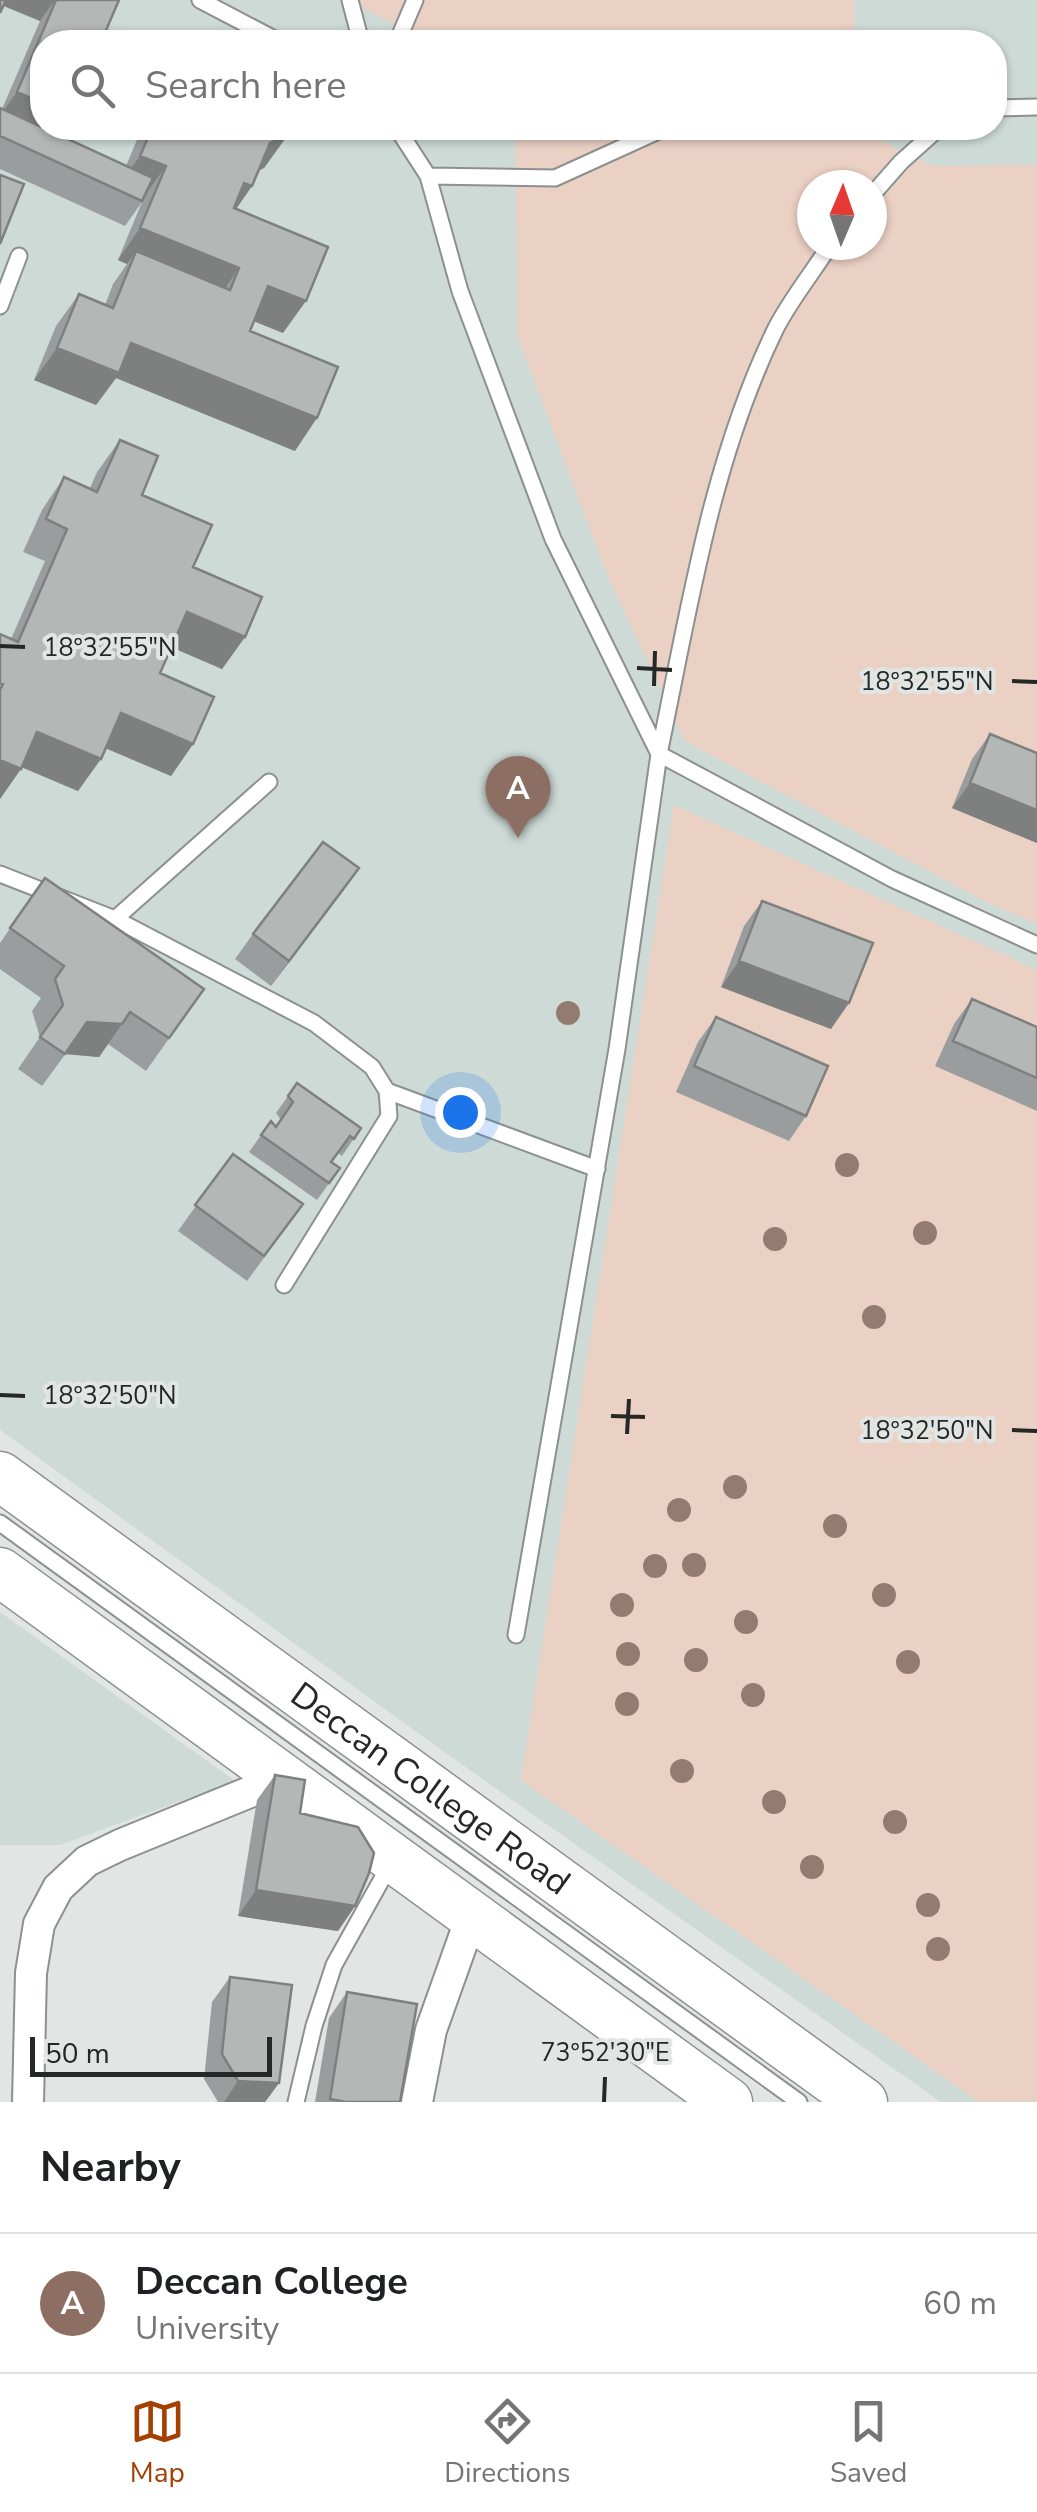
<!DOCTYPE html>
<meta charset="utf-8">
<style>
:root{--surface:#fff;--page:#f6f6f6;--text:#202124;--muted:#757577;--line:#e0e0e0;--accent:#a34002}
body{margin:0;font-family:"Nunito Sans",sans-serif;background:var(--page);color:var(--text)}
.compass{position:absolute;left:797px;top:170px;width:90px;height:90px;border-radius:50%;background:var(--surface);box-shadow:0 2px 8px #0004;rotate:2deg}
.scale{position:absolute;left:30px;bottom:25px;width:242px;box-sizing:border-box;padding-left:10px;border:5px solid #262727;border-top:0;font-size:28px;line-height:35px;white-space:nowrap;color:#262727;-webkit-text-stroke:8px #e1e6e4;paint-order:stroke}
.you{position:absolute;left:460px;top:1112px;width:35px;height:35px;margin:-25px;border:8px solid #fff;border-radius:50%;background:#1a73e8;box-shadow:0 0 0 15px #1a73e833}
.badge{display:grid;place-items:center;width:65px;height:65px;border-radius:50%;background:var(--accent);color:#fff;font-size:32px;font-weight:700}
.pin{position:absolute;translate:-50% -82px;filter:drop-shadow(0 2px 5px #0008)}
.pin::after{content:'';position:absolute;top:52px;width:35px;height:30px;background:inherit;clip-path:polygon(0 0,100% 0,50% 100%)}
.list{margin:0;padding:0;list-style:none}
h2{display:flex;justify-content:space-between;align-items:center;height:130px;margin:0;padding:0 40px;font-size:42px}
h2 small{font-size:32px;font-weight:400;color:var(--muted)}
.list li{display:grid;grid-template-columns:65px 1fr auto;gap:30px;align-items:center;box-sizing:border-box;height:140px;padding:0 40px;border-top:2px solid var(--line)}
.list b{display:block;font-size:38px;white-space:nowrap}
.list p{margin:0;font-size:32px;white-space:nowrap;color:var(--muted)}
.list em{font-size:32px;font-style:normal;color:var(--muted)}
.icon{flex:none;width:55px;height:55px;fill:none;stroke:currentColor;stroke-width:2;stroke-linecap:round;stroke-linejoin:round}
.map{position:relative;flex:none;width:1037px;height:2102px;overflow:hidden}
.search{position:absolute;background:var(--surface);box-shadow:0 2px 8px #0004;left:30px;right:30px;top:30px;height:110px;display:flex;align-items:center;gap:25px;box-sizing:border-box;padding:0 35px;border-radius:40px;color:var(--muted);font-size:38px}
.sheet{height:270px;background:var(--surface)}
nav{display:flex;justify-content:space-around;align-items:center;box-sizing:border-box;height:140px;border-top:2px solid var(--line);background:var(--surface);font-size:28px;color:var(--muted)}
nav a{display:grid;justify-items:center;gap:5px}
nav .on{color:var(--accent)}
.map>svg:first-child{display:block}
.built{fill:#cedad6;fill-rule:evenodd}
.green{fill:#ebd0c4;fill-rule:evenodd}
.lines{fill:none;stroke-linecap:round;stroke-linejoin:round}
.lane-casing{stroke:#8c908e;stroke-width:19}
.street-casing{stroke:#8c908e;stroke-width:34}
.primary-casing{stroke:#8c908e;stroke-width:51}
.lane{stroke:#fff;stroke-width:15}
.street{stroke:#fff;stroke-width:30}
.primary{stroke:#fff;stroke-width:48}
.tree{fill:#937c6f}
.wall{fill:#9a9d9d}
.shaded-wall{fill:#7d807f}
.building{fill:#b3b7b6;stroke:#7d807f;stroke-width:2.5}
.ticks{fill:none;stroke:#262727;stroke-width:4}
.labels{text-anchor:middle;stroke-width:8;stroke-linejoin:round;paint-order:stroke}
.street-label{font-size:35px;fill:#262727;stroke:#e1e6e4}
.ticks-label{font-size:25px;text-anchor:middle;fill:#262727;stroke:#e1e6e4;stroke-width:8;stroke-linejoin:round;paint-order:stroke}
</style>
<div class="map">
<svg width="1037" height="2102" viewBox="0 0 1037 2102">
<rect width="100%" height="100%" fill="#e1e6e4"/>
<path class="built" d="M0 0H1037V2102H941L440 1749 0 1430ZM42 42H994V128H42ZM812 185H872V245H812Z
M0 1612 235 1781 60 1845H0Z"/>
<path class="green" d="M347 0H854L855 42H430Z
M515 128H878L882 141 933 166 1037 165V924L985 901 685 741 606 572 518 337ZM812 185H872V245H812Z
M674 805 1037 970V2102H979L521 1780Z"/>
<g class="lines">
<g class="lane-casing">
<path id="lane" d="M200 0 280 42
M350 0 361 42
M397 42 415 0
M994 108 1037 107
M397 128 428 176 460 291 553 539 659 754 617 1049 516 1635
M428 176 555 178 665 128
M872 195 901 162 939 128
M830 245C813 272 791 299 776 328 711 461 689 610 659 754L892 879 1037 945
M0 306 19 256
M0 874 115 919 269 782
M115 919 314 1023 372 1067 387 1091 389 1116 284 1285
M387 1091 597 1169
M0 1523 799 2102
M296 2102 314 2026 334 1965 392 1861"/>
</g>
<g class="street-casing">
<path id="street" d="M28 2102 31 1973 39 1924 58 1888 87 1861 120 1845 284 1778
M417 2102 431 2030 472 1915"/>
</g>
<g class="primary-casing">
<g id="primary">
<path id="s1" d="M0 1476 863 2102"/>
<path d="M0 1572 728 2102"/>
</g>
</g>
<use href="#lane" class="lane"/>
<use href="#street" class="street"/>
<use href="#primary" class="primary"/>
</g>
<g class="tree">
<circle cx="568" cy="1013" r="12"/>
<circle cx="847" cy="1165" r="12"/>
<circle cx="925" cy="1233" r="12"/>
<circle cx="775" cy="1239" r="12"/>
<circle cx="874" cy="1317" r="12"/>
<circle cx="735" cy="1487" r="12"/>
<circle cx="679" cy="1510" r="12"/>
<circle cx="835" cy="1526" r="12"/>
<circle cx="694" cy="1565" r="12"/>
<circle cx="655" cy="1566" r="12"/>
<circle cx="884" cy="1595" r="12"/>
<circle cx="622" cy="1605" r="12"/>
<circle cx="746" cy="1622" r="12"/>
<circle cx="628" cy="1654" r="12"/>
<circle cx="696" cy="1660" r="12"/>
<circle cx="908" cy="1662" r="12"/>
<circle cx="753" cy="1695" r="12"/>
<circle cx="627" cy="1704" r="12"/>
<circle cx="682" cy="1771" r="12"/>
<circle cx="774" cy="1802" r="12"/>
<circle cx="895" cy="1822" r="12"/>
<circle cx="812" cy="1867" r="12"/>
<circle cx="928" cy="1905" r="12"/>
<circle cx="938" cy="1949" r="12"/>
</g>
<path class="wall" d="M0 0H119L56 134 126 166 142 128H291L287 136 264 168 258 171 252 186 236 209 283 333 254 321 250 331 295 451 116 378 96 405 34 380 56 326 79 294 105 305 113 284 127 264 118 260 142 202 125 226 0 169V108L2 109 40 21 3 6Z
M120 440 142 495 245 637 222 669 171 647 160 673 193 744 171 776 106 748 78 791 22 767 0 799V634L11 639 45 561 23 552 42 510 64 477 90 488 97 472Z
M990 734 1037 753V843L952 808 972 759Z
M359 868 271 986 235 959 253 934Z
M45 878 204 989 146 1071 108 1044 99 1057 65 1054 42 1086 18 1069 40 1037 32 1011 41 998 0 969V943Z
M762 901 831 1029 721 987 744 926Z
M972 999 1037 1027V1111L935 1066 954 1024Z
M716 1017 806 1116 789 1141 676 1092 698 1042Z
M297 1083 361 1128 342 1156 338 1153 331 1162 340 1168 317 1200 249 1152 271 1121 276 1127 281 1120 276 1113Z
M233 1154 303 1204 247 1281 178 1231Z
M275 1775 300 1813 355 1906 338 1931 238 1916 257 1800Z
M230 1977 279 2083 265 2102H218L204 2079 212 2002Z
M347 1992 400 2102H315L329 2018Z"/>
<path class="shaded-wall" d="M0 0H55L40 21 0 4Z
M17 92 42 103V128H61L52 140 0 115Z
M287 136 264 168 247 175 270 143Z
M140 156 166 166 143 198 117 188Z
M244 183 252 186 229 219Z
M140 228 239 268 217 300 136 251 127 264 118 260Z
M268 286 306 301 283 333 246 318Z
M131 343 317 418 295 451 116 378 96 405 34 380 57 348Z
M187 612 245 637 222 669 164 644Z
M121 713 193 744 171 776 98 745Z
M37 732 101 759 78 791 14 764Z
M0 760 21 769 0 799Z
M970 783 1037 810V843L952 808Z
M359 868 341 894 271 986 289 961Z
M739 961 849 1003 831 1029 721 987Z
M87 1022 122 1024 99 1057 65 1054 42 1086Z
M256 1890 355 1906 338 1931 238 1916Z
M238 2081 279 2083 265 2102H224Z"/>
<path class="building" d="M0 0H6L0 13Z
M56 0H119L101 42H42V103L17 92Z
M0 108 153 178 142 201 0 136Z
M152 128H291L287 136 270 143 252 186 244 183 234 208 328 247 306 301 268 286 250 331 338 367 317 418 131 343 119 373 57 348 79 294 113 308 136 251 230 290 239 268 140 228 166 166 140 156Z
M0 175 24 184 0 244Z
M120 440 158 456 142 495 212 525 193 567 262 597 245 637 187 612 160 673 214 697 193 744 121 713 101 759 37 732 21 769 0 760V690L3 684 0 683V634L18 642 67 529 46 519 64 477 97 492Z
M990 734 1037 753V810L970 783Z
M323 842 359 868 289 961 253 934Z
M45 878 204 989 169 1038 130 1012 122 1024 87 1022 65 1054 40 1037 63 1005 55 979 64 966 10 928Z
M762 901 873 943 849 1003 739 961Z
M972 999 1037 1027V1078L953 1041Z
M716 1017 828 1066 806 1116 694 1066Z
M297 1083 361 1128 354 1139 350 1136 331 1162 340 1168 329 1183 261 1135 271 1121 276 1127 293 1102 288 1096Z
M233 1154 303 1204 264 1256 195 1205Z
M275 1775 305 1780 300 1813 358 1827 374 1853 369 1873 355 1906 256 1890Z
M230 1977 292 1985 279 2083 238 2081 222 2054Z
M347 1992 417 2004 400 2102H346L330 2099Z"/>
<path class="ticks" d="M0 646 25 647M637 668 672 670M1012 681 1037 682M654 686 655 651M0 1395 25 1396M611 1416 645 1417M1012 1430 1037 1431M627 1434 629 1399M604 2102 605 2077"/>
<g class="labels">
<g class="street-label">
<text dy="12" stroke="none"><textPath href="#s1" startOffset="532">Deccan College Road</textPath></text>
</g>
</g>
<g class="ticks-label">
<text x="110" y="656">18°32'55"N</text>
<text x="927" y="690">18°32'55"N</text>
<text x="110" y="1404">18°32'50"N</text>
<text x="927" y="1439">18°32'50"N</text>
<text x="605" y="2061">73°52'30"E</text>
</g>
</svg>
<svg class="compass" viewBox="-18 -18 36 36"><path d="M0-13l5 13h-10z" fill="#e53935"/><path d="M0 13l5-13h-10z" fill="#757577"/></svg>
<div class="scale">50 m</div>
<div class="you"></div>
<div class="pin badge" style="left:518px;top:838px;background:#8d6e63">A</div>
<div class="search"><svg class="icon" aria-label="search" viewBox="0 0 24 24"><circle cx="10" cy="10" r="6"/><path d="M15 15l6 6"/></svg>Search here</div>
</div>
<section class="sheet">
<h2>Nearby<small></small></h2>
<ul class="list">
<li><span class="badge" style="background:#8d6e63">A</span><div><b>Deccan College</b><p>University</p></div><em>60 m</em></li>
</ul>
</section>
<nav>
<a class="on"><svg class="icon" aria-label="map" viewBox="0 0 24 24"><path d="M3 6l6-2 6 2 6-2v14l-6 2-6-2-6 2zM9 4v14M15 6v14"/></svg>Map</a>
<a><svg class="icon" aria-label="directions" viewBox="0 0 24 24"><path d="M12 3l9 9-9 9-9-9zM9 14v-3h6M13 9l2 2-2 2"/></svg>Directions</a>
<a><svg class="icon" aria-label="saved" viewBox="0 0 24 24"><path d="M7 4h10v16l-5-4-5 4z"/></svg>Saved</a>
</nav>
